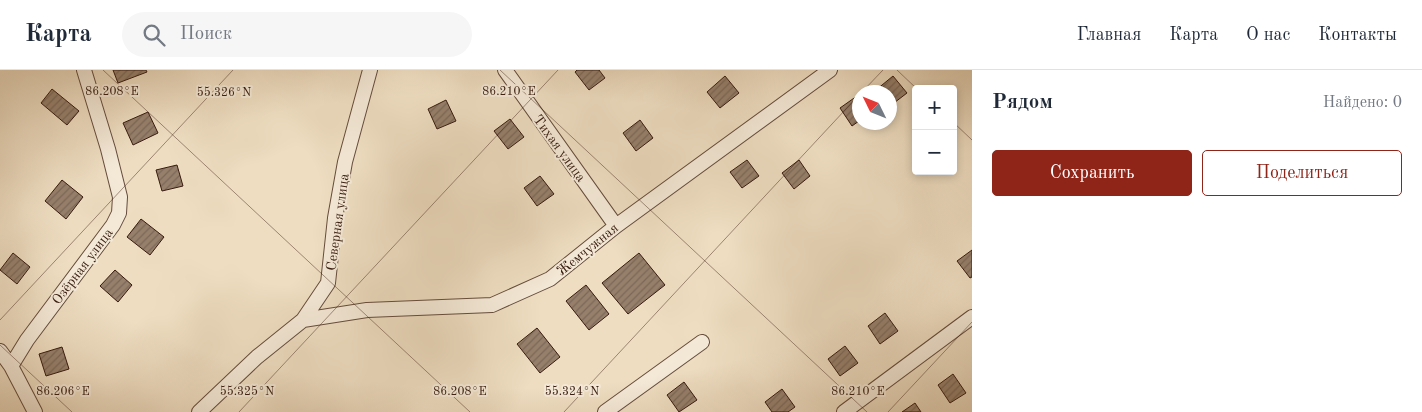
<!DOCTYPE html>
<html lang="ru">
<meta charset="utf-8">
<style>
:root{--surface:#fff;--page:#f6f6f7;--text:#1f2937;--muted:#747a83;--line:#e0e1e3;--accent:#8f2418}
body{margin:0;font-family:"Old Standard TT",serif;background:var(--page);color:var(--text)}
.controls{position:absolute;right:15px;top:15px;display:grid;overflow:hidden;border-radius:5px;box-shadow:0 2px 8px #0003}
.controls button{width:45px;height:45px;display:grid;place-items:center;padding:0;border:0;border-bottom:1px solid var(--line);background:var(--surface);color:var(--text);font:25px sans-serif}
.compass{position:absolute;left:852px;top:15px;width:45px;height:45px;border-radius:50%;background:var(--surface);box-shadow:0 2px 8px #0003;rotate:313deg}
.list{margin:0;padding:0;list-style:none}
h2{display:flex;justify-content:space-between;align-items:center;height:65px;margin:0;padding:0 20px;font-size:21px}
h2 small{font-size:16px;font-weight:400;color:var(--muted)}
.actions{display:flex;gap:10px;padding:15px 20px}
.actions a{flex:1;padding:11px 0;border:1px solid var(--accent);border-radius:5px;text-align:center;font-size:18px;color:var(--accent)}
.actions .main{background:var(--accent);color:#fff}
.icon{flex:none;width:28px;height:28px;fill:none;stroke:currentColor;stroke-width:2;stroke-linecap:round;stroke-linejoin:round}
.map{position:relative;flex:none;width:972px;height:342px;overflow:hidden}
header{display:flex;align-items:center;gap:30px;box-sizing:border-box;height:70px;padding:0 25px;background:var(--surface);border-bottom:1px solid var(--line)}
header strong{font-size:24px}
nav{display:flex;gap:28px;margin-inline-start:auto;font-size:18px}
.search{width:350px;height:45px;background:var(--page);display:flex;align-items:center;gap:12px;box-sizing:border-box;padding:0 18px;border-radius:28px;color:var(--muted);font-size:19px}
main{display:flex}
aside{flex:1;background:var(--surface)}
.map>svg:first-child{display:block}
.building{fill:url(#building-hatch);stroke:#371b0f}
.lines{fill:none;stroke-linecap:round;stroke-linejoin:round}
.minor-casing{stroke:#654c3c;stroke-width:16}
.minor{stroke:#f4e9d7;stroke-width:14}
.ticks{fill:none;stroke:#371b0f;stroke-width:1;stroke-opacity:0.45}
.labels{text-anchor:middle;stroke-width:4;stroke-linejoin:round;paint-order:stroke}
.street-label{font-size:14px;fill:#371b0f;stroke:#f4e9d7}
.ticks-label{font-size:12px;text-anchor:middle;fill:#371b0f;stroke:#f4e9d7;stroke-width:4;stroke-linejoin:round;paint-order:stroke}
</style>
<header>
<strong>Карта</strong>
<div class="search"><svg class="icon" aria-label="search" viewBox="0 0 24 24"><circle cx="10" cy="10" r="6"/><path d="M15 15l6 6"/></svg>Поиск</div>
<nav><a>Главная</a><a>Карта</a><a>О нас</a><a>Контакты</a></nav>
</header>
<main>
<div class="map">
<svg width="972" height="342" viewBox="0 0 972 342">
<defs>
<pattern id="building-hatch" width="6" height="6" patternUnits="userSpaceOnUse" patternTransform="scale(1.25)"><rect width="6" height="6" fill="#96806c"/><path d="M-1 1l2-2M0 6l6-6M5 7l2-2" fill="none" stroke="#7b6857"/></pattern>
</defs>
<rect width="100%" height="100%" fill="#eeddc1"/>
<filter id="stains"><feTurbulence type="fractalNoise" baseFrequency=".004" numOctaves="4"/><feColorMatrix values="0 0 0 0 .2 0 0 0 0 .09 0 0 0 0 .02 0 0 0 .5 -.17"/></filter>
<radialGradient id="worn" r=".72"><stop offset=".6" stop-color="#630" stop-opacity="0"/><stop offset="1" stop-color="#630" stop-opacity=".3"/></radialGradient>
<path class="building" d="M113 0H146L147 2 118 13Z
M577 0H599L605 8 589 20 575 2Z
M725 6 739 23 720 38 707 22Z
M893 6 907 23 890 36 889 22H879L876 20Z
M52 19 79 41 67 55 41 33Z
M857 26 859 29V51L852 56 840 38Z
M446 30 456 51 437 59 428 39Z
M148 42 158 63 133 75 123 53Z
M510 49 524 67 508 79 494 61Z
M640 50 653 68 636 81 623 63Z
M747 90 759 106 742 118 730 102Z
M799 90 810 106 794 119 782 103Z
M177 95 183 116 162 121 156 100Z
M540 106 554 124 537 136 524 118Z
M62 110 83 127 66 149 45 131Z
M141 149 164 167 150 185 127 167Z
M972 180V207L970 208 957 191Z
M13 183 30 197 17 214 0 200Z
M639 183 665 215 628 244 602 213Z
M115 200 132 215 118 232 100 216Z
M586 215 609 244 589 260 566 231Z
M885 243 898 261 880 274 868 256Z
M537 258 560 287 540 303 517 274Z
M845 276 858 293 840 306 828 289Z
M62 277 69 299 46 306 39 284Z
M953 304 966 323 950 333 938 315Z
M684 312 697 330 679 342 667 325Z
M782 319 795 337 788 342H772L765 332Z
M915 333 921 342H902Z"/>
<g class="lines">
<g class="minor-casing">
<path id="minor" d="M505 0 616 156
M303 250 367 240 492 235 550 209 616 156 830 0
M0 281 11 296 35 342
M11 296 27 270 113 155 119 143 120 127 108 79 84 0
M199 342 257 287 303 250 328 213 335 148 345 92 370 0
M605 342 702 272
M844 342 972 247"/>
</g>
<use href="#minor" class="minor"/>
</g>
<path class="ticks" d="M103 0 470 342M500 0 867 342M897 0 917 19M862 22 883 0M953 52 972 70M0 250 233 0M0 275 72 342M239 342 558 0M564 342 859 25M888 342 972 252"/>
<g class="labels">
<g class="street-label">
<text transform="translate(560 78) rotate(54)" y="5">Тихая улица</text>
<text transform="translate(337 152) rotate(-82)" y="5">Северная улица</text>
<text transform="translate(587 179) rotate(-39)" y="5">Жемчужная</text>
<text transform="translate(82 196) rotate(-53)" y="5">Озёрная улица</text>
</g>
</g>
<g class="ticks-label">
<text x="112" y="25">86.208°E</text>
<text x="509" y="25">86.210°E</text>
<text x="224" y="26">55.326°N</text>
<text x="247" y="325">55.325°N</text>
<text x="572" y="325">55.324°N</text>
<text x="63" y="325">86.206°E</text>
<text x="460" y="325">86.208°E</text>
<text x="858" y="325">86.210°E</text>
</g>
<rect width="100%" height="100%" filter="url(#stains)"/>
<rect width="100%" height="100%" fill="url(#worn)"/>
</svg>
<div class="controls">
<button>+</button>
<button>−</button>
</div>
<svg class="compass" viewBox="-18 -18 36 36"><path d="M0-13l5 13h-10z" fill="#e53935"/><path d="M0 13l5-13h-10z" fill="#747a83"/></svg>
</div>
<aside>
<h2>Рядом<small>Найдено: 0</small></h2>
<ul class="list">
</ul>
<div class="actions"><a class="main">Сохранить</a><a>Поделиться</a></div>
</aside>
</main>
